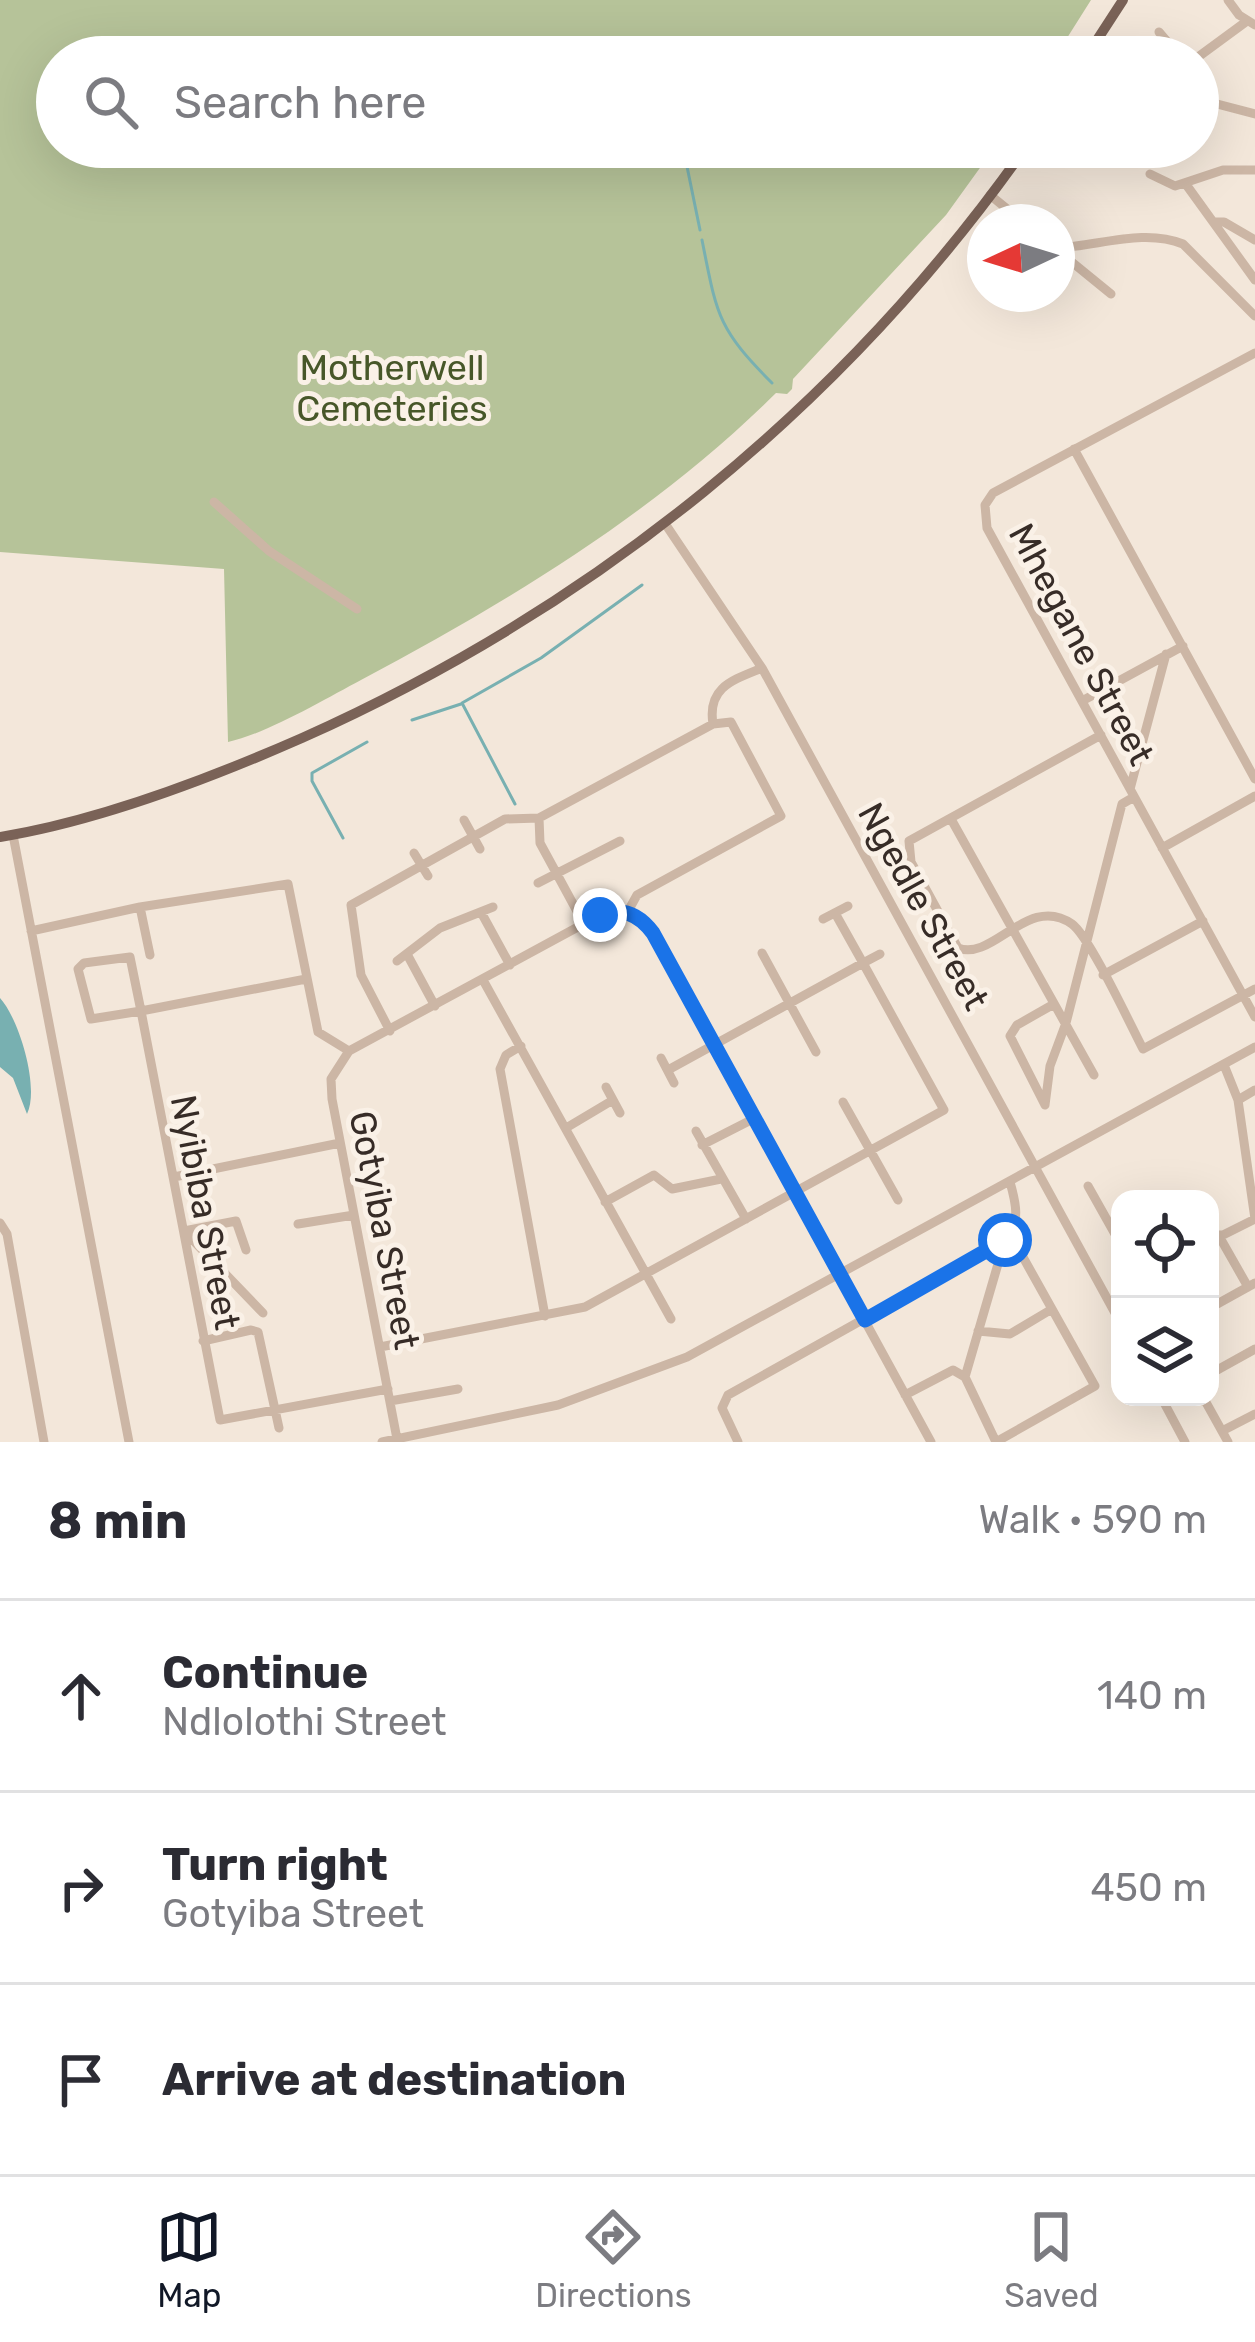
<!DOCTYPE html>
<meta charset="utf-8">
<style>
:root{--surface:#fff;--page:#f2f2f3;--text:#2b2b33;--muted:#7c7c81;--line:#e1e1e2;--accent:#111827}
body{margin:0;font-family:Rubik,sans-serif;background:var(--page);color:var(--text)}
.controls{position:absolute;right:36px;bottom:36px;display:grid;overflow:hidden;border-radius:24px;box-shadow:0 12px 48px #0002}
.controls button{width:108px;height:108px;display:grid;place-items:center;padding:0;border:0;border-bottom:3px solid var(--line);background:var(--surface);color:var(--text);font:60px sans-serif}
.compass{position:absolute;left:967px;top:204px;width:108px;height:108px;border-radius:50%;background:var(--surface);box-shadow:0 12px 48px #0002;rotate:266deg}
.stop{position:absolute;width:36px;height:36px;margin:-27px;border:9px solid #1a73e8;border-radius:50%;background:#fff}
.stop.end{background:#1a73e8;border-color:#fff;box-shadow:0 3px 12px #0008}
.list{margin:0;padding:0;list-style:none}
h2{display:flex;justify-content:space-between;align-items:center;height:156px;margin:0;padding:0 48px;font-size:51px}
h2 small{font-size:39px;font-weight:400;color:var(--muted)}
.list li{display:grid;grid-template-columns:78px 1fr auto;gap:36px;align-items:center;box-sizing:border-box;height:192px;padding:0 48px;border-top:3px solid var(--line)}
.list b{display:block;font-size:45px;white-space:nowrap}
.list p{margin:0;font-size:39px;white-space:nowrap;color:var(--muted)}
.list em{font-size:39px;font-style:normal;color:var(--muted)}
.icon{flex:none;width:66px;height:66px;fill:none;stroke:currentColor;stroke-width:2;stroke-linecap:round;stroke-linejoin:round}
.map{position:relative;flex:none;width:1255px;height:1442px;overflow:hidden}
.search{position:absolute;background:var(--surface);box-shadow:0 12px 48px #0002;left:36px;right:36px;top:36px;height:132px;display:flex;align-items:center;gap:30px;box-sizing:border-box;padding:0 42px;border-radius:66px;color:var(--muted);font-size:45px}
.sheet{height:732px;background:var(--surface)}
nav{display:flex;justify-content:space-around;align-items:center;box-sizing:border-box;height:168px;border-top:3px solid var(--line);background:var(--surface);font-size:33px;color:var(--muted)}
nav a{display:grid;justify-items:center;gap:6px}
nav .on{color:var(--accent)}
.map>svg:first-child{display:block}
.green{fill:#b6c399}
.water{fill:#78b0b1}
.lines{fill:none;stroke-linecap:round;stroke-linejoin:round}
.stream{stroke:#78b0b1;stroke-width:3}
.minor{stroke:#ccb6a5;stroke-width:9}
.major{stroke:#7a6257;stroke-width:10}
.route{stroke:#1a73e8;stroke-width:15}
.labels{text-anchor:middle;stroke-width:10;stroke-linejoin:round;paint-order:stroke}
.park-label{font-size:36px;fill:#475729;stroke:#faf1e7}
.street-label{font-size:36px;fill:#372c27;stroke:#faf1e7}
</style>
<div class="map">
<svg width="1255" height="1442" viewBox="0 0 1255 1442">
<rect width="100%" height="100%" fill="#f3e7da"/>
<path class="green" d="M0 0H1091L1055 57H57V147H995L946 215 793 379 792 389 787 394 776 393C656 512 510 601 361 680 325 699 266 734 228 742L224 569 0 552Z"/>
<path class="water" d="M0 998C19 1019 40 1087 27 1114L13 1078 0 1067Z"/>
<g class="lines">
<path class="stream" d="M683 147 700 230
M702 240C717 315 717 328 772 383
M412 720 461 704
M515 804 462 703 541 658 642 585
M343 838 312 781V773L367 742"/>
<path class="minor" d="M1228 0 1239 15 1255 25
M1159 32 1180 57
M1198 57 1247 21
M1198 61 1212 103
M1198 99 1255 114
M1150 174 1175 186 1223 170H1255
M1185 183 1255 280
M990 195 1023 222
M1214 222H1224L1255 240
M1057 248C1099 246 1144 228 1183 244L1255 316
M1057 250 1111 294
M1255 353 993 493 985 505 987 528 1255 1017
M1074 449 1255 779
M214 502 269 551 357 609
M666 525 762 668 1120 1322
M1082 701 1183 646
M713 724C707 687 733 680 762 668
M1101 735 909 841 911 862 958 948C993 962 1028 893 1072 924 1089 936 1130 1024 1143 1049L1255 989
M1130 789 1166 654
M539 818 713 724 731 722 781 816 637 895 627 913
M539 818 540 843 584 924
M951 819 1094 1075
M464 820 480 849
M13 835 129 1442
M1162 848 1255 796
M414 853 428 876
M538 883 620 841
M140 907 150 955
M835 913 863 963 880 954
M482 914 510 965
M823 919 848 906
M31 931 140 907 288 884 318 1032 349 1051
M762 953 816 1052
M408 956 435 1006
M130 957 141 1011 91 1019 78 969 84 963Z
M397 961 440 928 493 907
M1103 975 1203 921
M306 979 141 1011 220 1420 388 1389
M483 980 671 1319
M390 1031 361 975 351 905 505 819 539 818
M521 1046 506 1055 500 1069 545 1316
M661 1058 674 1083
M1224 1065 1238 1100 1255 1219
M606 1087 620 1113
M1238 1100 1255 1090
M843 1102 898 1200
M1045 1105 1050 1066 1066 1023 1122 804 1134 797
M1045 1105 1010 1036 1017 1025 1054 1004
M566 1128 613 1100
M696 1131 746 1219
M702 1145 753 1119
M174 1177 340 1143
M1088 1186 1120 1243
M605 1202 654 1175 672 1189 721 1179
M0 1223 7 1234 44 1442
M298 1224 354 1215
M184 1231 263 1313
M184 1231 236 1221 246 1250
M1210 1235H1223L1255 1219
M1219 1236 1248 1287
M1210 1308 1255 1283
M978 1331 1010 1334 1052 1309
M203 1341 251 1330 258 1332 279 1428
M380 1347 585 1307 944 1110 863 963 668 1070
M1210 1374 1255 1349
M905 1395 953 1370 965 1377
M1161 1397 1185 1442
M1203 1397 1228 1442
M390 1401 458 1389
M1222 1431 1255 1414
M397 1439 332 1099 331 1079 349 1051 600 915C622 907 639 914 653 933L931 1442
M382 1442 558 1405 687 1357 1255 1047
M738 1442 722 1408 728 1395 1005 1240 1019 1250 1095 1386 996 1442
M996 1442 965 1377 1005 1240C1021 1223 1016 1203 1010 1182"/>
<path class="major" d="M1086 57 1123 0
M0 837C99 821 211 778 302 738 593 608 842 408 1026 147"/>
</g>
<g class="lines">
<path class="route" d="M600 915C622 907 639 914 653 933L865 1320 1005 1240"/>
</g>
<g class="labels">
<g class="park-label">
<text x="392" y="380">Motherwell<tspan x="392" dy="41">Cemeteries</tspan></text>
</g>
<g class="street-label">
<text transform="translate(1082 644) rotate(62)" y="13">Mhegane Street</text>
<text transform="translate(924 906) rotate(61)" y="13">Ngedle Street</text>
<text transform="translate(206 1212) rotate(79)" y="13">Nyibiba Street</text>
<text transform="translate(385 1230) rotate(79)" y="13">Gotyiba Street</text>
</g>
</g>
</svg>
<div class="controls">
<button><svg class="icon" aria-label="locate" viewBox="0 0 24 24"><circle cx="12" cy="12" r="6"/><path d="M12 2v4M12 18v4M2 12h4M18 12h4"/></svg></button>
<button><svg class="icon" aria-label="layers" viewBox="0 0 24 24"><path d="M12 4l9 5-9 5-9-5zM3 14l9 5 9-5"/></svg></button>
</div>
<svg class="compass" viewBox="-18 -18 36 36"><path d="M0-13l5 13h-10z" fill="#e53935"/><path d="M0 13l5-13h-10z" fill="#7c7c81"/></svg>
<div class="stop" style="left:1005px;top:1240px"></div>
<div class="stop end" style="left:600px;top:915px"></div>
<div class="search"><svg class="icon" aria-label="search" viewBox="0 0 24 24"><circle cx="10" cy="10" r="6"/><path d="M15 15l6 6"/></svg>Search here</div>
</div>
<section class="sheet">
<h2>8 min<small>Walk · 590 m</small></h2>
<ul class="list">
<li><svg class="icon" aria-label="ahead" viewBox="0 0 24 24"><path d="M12 20V5M6 11l6-6 6 6"/></svg><div><b>Continue</b><p>Ndlolothi Street</p></div><em>140 m</em></li>
<li><svg class="icon" aria-label="right" viewBox="0 0 24 24"><path d="M7 20v-9h11M14 6l5 5-5 5"/></svg><div><b>Turn right</b><p>Gotyiba Street</p></div><em>450 m</em></li>
<li><svg class="icon" aria-label="arrive" viewBox="0 0 24 24"><path d="M6 21V4h12l-3 4 3 4H6"/></svg><div><b>Arrive at destination</b></div></li>
</ul>
</section>
<nav>
<a class="on"><svg class="icon" aria-label="map" viewBox="0 0 24 24"><path d="M3 6l6-2 6 2 6-2v14l-6 2-6-2-6 2zM9 4v14M15 6v14"/></svg>Map</a>
<a><svg class="icon" aria-label="directions" viewBox="0 0 24 24"><path d="M12 3l9 9-9 9-9-9zM9 14v-3h6M13 9l2 2-2 2"/></svg>Directions</a>
<a><svg class="icon" aria-label="saved" viewBox="0 0 24 24"><path d="M7 4h10v16l-5-4-5 4z"/></svg>Saved</a>
</nav>
